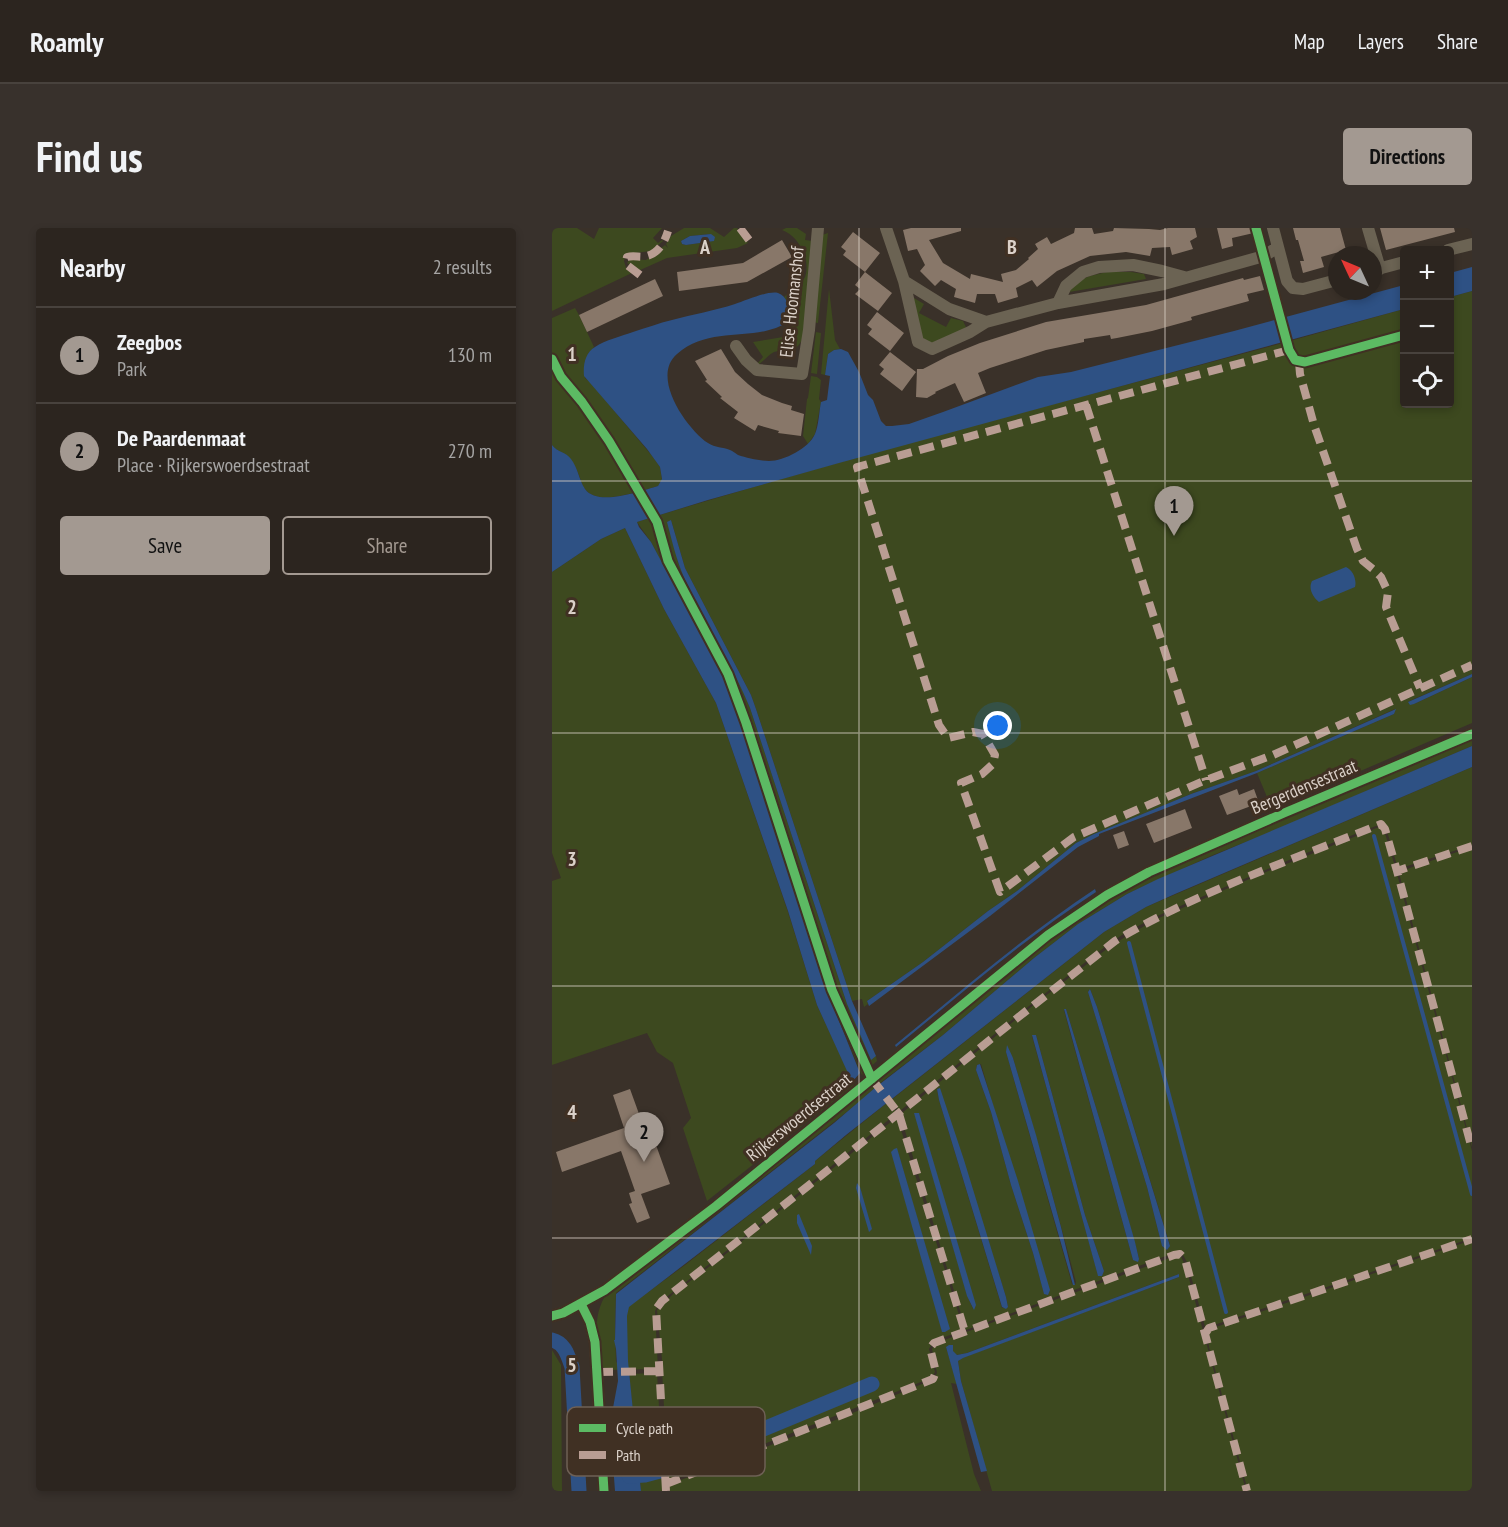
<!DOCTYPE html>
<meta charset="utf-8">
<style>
:root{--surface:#2c251f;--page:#38312c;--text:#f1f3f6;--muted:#a6a5a4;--line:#48423d;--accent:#a39991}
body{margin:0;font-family:"PT Sans Narrow",sans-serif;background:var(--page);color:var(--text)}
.controls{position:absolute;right:18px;top:18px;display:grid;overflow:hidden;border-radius:6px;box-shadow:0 3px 9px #0003}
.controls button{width:54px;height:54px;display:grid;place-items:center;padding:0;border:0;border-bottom:2px solid var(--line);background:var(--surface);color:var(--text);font:30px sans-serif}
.compass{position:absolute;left:776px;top:18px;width:54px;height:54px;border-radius:50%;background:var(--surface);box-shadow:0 3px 9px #0003;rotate:314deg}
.you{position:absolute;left:446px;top:498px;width:21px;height:21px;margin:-15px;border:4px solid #fff;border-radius:50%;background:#1a73e8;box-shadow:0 0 0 9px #1a73e833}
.badge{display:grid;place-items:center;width:39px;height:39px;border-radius:50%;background:var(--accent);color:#111;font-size:20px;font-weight:700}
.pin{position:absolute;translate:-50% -50px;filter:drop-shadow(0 2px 3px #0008)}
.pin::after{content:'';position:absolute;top:32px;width:21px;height:18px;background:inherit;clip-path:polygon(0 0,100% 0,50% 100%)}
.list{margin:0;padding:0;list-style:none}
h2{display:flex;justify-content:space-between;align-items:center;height:78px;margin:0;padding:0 24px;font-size:26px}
h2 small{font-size:20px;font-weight:400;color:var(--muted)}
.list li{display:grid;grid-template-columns:39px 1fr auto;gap:18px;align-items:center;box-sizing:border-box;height:96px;padding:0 24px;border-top:2px solid var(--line)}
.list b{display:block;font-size:22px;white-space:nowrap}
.list p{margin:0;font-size:20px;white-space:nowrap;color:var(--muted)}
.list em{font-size:20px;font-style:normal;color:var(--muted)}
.actions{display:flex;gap:12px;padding:18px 24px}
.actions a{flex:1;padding:14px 0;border:2px solid var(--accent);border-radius:6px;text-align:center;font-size:21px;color:var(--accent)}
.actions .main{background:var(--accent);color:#111}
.icon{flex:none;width:33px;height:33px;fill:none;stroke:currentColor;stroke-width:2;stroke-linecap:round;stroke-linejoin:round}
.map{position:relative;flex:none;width:920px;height:1263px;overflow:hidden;border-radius:6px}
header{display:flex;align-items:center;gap:36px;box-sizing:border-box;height:84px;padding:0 30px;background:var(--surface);border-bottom:2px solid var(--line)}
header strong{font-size:28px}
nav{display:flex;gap:33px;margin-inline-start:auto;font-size:21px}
.intro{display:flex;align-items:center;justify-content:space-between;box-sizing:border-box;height:144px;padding:0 36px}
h1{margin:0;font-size:42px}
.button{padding:15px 27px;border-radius:6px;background:var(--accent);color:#111;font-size:21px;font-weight:700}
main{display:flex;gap:36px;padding:0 36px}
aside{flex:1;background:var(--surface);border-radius:6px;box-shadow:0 3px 9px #0003}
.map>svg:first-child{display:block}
.green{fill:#3d491f;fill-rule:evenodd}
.water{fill:#2e5184}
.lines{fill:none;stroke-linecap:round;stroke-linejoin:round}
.stream{stroke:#2e5184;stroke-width:4}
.canal{stroke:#2e5184;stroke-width:15}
.building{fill:#887769}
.street{stroke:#6b6353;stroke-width:12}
.quiet{stroke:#b99d93;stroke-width:8;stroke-dasharray:15 8;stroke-linecap:butt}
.cycleway-casing{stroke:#403023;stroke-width:13}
.cycleway{stroke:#5cba63;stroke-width:9}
.grid{fill:none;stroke:#dbd1c9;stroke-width:1.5;stroke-opacity:0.55}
.labels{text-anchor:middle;stroke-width:6;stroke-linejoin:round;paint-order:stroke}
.street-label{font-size:18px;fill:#dbd1c9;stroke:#403023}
.key{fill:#403023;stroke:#6e6055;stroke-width:1.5}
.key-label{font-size:16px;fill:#dbd1c9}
.grid-label{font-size:20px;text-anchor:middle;font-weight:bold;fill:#dbd1c9;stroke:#403023;stroke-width:6;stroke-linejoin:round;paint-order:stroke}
</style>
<header>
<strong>Roamly</strong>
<nav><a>Map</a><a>Layers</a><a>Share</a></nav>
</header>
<div class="intro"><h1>Find us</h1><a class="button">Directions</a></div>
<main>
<aside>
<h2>Nearby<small>2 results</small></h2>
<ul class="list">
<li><span class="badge">1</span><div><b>Zeegbos</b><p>Park</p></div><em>130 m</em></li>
<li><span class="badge">2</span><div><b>De Paardenmaat</b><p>Place · Rijkerswoerdsestraat</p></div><em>270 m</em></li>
</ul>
<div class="actions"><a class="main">Save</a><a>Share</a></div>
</aside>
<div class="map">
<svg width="920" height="1263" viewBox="0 0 920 1263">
<rect width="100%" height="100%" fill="#3a3129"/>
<path class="green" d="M0 0H25L42 11 47 0H110L101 10 106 15 110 12 111 13 99 23 83 25 73 30 72 33 74 40 82 44 0 83Z
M132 0H158L172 9 182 0H185L196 15 185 20 115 30 86 43 75 35 78 31 94 32 113 17 116 20 114 16 119 8ZM158 6 161 13 134 17 130 16 129 13 138 8Z
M234 0H245L254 6 253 12 261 13 252 109C242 127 239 119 222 124 216 127 212 133 206 137L205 136 211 129 201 114 231 109 241 102 236 94 237 93 236 75 232 69C238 63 250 56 253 49 259 32 247 8 230 2Z
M276 5 266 95 261 94 270 7Z
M555 44H579L592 46 594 51 517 64 521 55 538 48Z
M277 61 283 112 288 121 282 122 276 126 273 147 269 146Z
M920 63V446L862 471 856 474 862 476 920 449V495L720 581 705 545 842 486 843 481 704 543 639 566 542 606 524 615 465 663 436 683 371 734 315 773 316 776 312 779 310 771 300 773 204 481 199 467 133 340 119 292 126 335 190 459 198 480 295 776 319 831 324 828 325 833 310 847 279 773 186 484 176 458 99 314 85 294C298 228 515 173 731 115L732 118 739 116 738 113 852 81V176H898V69Z
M360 70H362L372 76 367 85 394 99 399 90 411 93 414 99 411 102 381 116 371 115Z
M23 80 27 87 42 119 36 126 33 150 38 154 101 229 108 239 110 252 106 258 89 263C76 241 65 218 50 198 33 175 12 152 0 125V90Z
M264 104 269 105 265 146 259 145Z
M0 138C19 173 51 200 68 236 71 240 70 245 71 250L74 253 77 251 85 264C68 268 39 277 30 256 27 247 24 238 18 231 13 224 5 224 0 217Z
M259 148 265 149 269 152 267 171 269 174 263 206 256 216 251 208 255 171 256 170Z
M73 300 112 381 164 475 236 684 265 777 302 857 155 973 131 900 139 890 121 835 105 824 95 805 0 837V653L9 650 0 625V344L49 311Z
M920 512V518L719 604 661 627 575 666 526 696 482 730 391 807 327 856 325 854 482 725 522 695 550 677 589 654 676 615Z
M920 539V617L846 641 835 603 832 596H829L749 627 635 675 603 689 573 705 558 715 482 774 349 882 347 883 339 872 552 704 594 679Z
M827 599 832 602 844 642 920 923V1010L656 1099 654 1102 635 1034 631 1027 622 1025 414 1102 350 893V885L479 779 560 717 580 705 607 690 709 646ZM538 761 545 779 618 1017 615 1022 610 1018 595 959 536 764ZM514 781 552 906 587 1030 581 1032 516 797 512 782ZM484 807 533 987 552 1043 549 1048 546 1047 480 808ZM454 824 461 830C483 904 504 979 524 1054L523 1057 520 1056ZM429 836 496 1067 492 1065 481 1025 459 957 439 884 424 842 425 837ZM387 860 454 1069 456 1079 450 1080 387 872 385 861ZM363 885 367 886 421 1081 415 1067Z
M920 619V919L847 645 849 643Z
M322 856 324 859 310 872 64 1065 63 1098 64 1134 67 1136 76 1079 133 1037 263 936V933L336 874 345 885 182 1017 108 1074 103 1083 106 1141 54 1142 50 1138C46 1110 39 1092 54 1066Z
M345 889 412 1103C401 1107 383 1109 377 1121L383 1144 379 1150 116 1254 110 1142 111 1141 105 1082 121 1066 170 1029ZM345 921 397 1101 390 1103ZM321 1155 322 1158 153 1230 125 1241 120 1239 124 1234Z
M920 1012V1263H696L657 1119 655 1103 658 1101Z
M626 1027 629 1028 635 1043 694 1263H440L409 1153 406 1133 410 1130 627 1049V1046L415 1125 405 1127 394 1119 405 1156 399 1155 422 1246 429 1263H117L116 1257 291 1189 382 1151 385 1145 380 1121 384 1115Z
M0 1122 9 1137 10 1263H0Z
M105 1145 112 1263H89L77 1146Z"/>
<path class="water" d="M159 6 163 9 162 13 134 17 130 16 129 13 138 8Z
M920 39V63L898 69V45Z
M852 57V81L287 235 156 272 85 294 87 299 99 314 176 458 186 484 279 773 308 845 300 854 265 777 236 683 164 475 112 381 73 300 49 311 0 344V217C5 224 14 224 19 231 26 240 27 252 33 261 46 279 88 263 106 258L110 251 108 239 95 221 32 148C31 137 33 125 43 119 53 112 70 108 81 104 94 100 107 95 120 92 141 86 162 83 183 76 193 73 217 62 226 65 237 69 238 83 237 93 204 116 160 96 125 126 98 149 135 201 156 215 163 220 171 219 178 222 181 223 183 225 186 227 195 230 208 233 217 233 232 233 257 220 263 206 267 196 267 184 269 174L275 172 278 148 273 147 276 126 282 122 289 121 296 124 307 144 316 167 321 172 329 193 334 198H340L357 196 391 184 486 149 519 144 682 103Z
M119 292 133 340 199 467 204 481 300 773 324 828 319 832 295 776 198 480C181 438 156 400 137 360 126 339 121 317 115 294Z
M794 339C801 342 805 352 803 359L767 374C761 369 756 361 760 353Z
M920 446V449L862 476 858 477 856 474Z
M844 481 842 486 705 545 547 606V608L526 619 438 688 317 778 315 773 371 734 436 683 465 663 524 615 542 606 639 566 704 543Z
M920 518V539L623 666 594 679 552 704 294 907 263 933V936L77 1079 75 1088 76 1133 89 1263H63L58 1196 66 1153 64 1121 62 1112H63L64 1066 282 895 324 859 391 807 482 730 526 696 575 666 606 651Z
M543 661 544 664C473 710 409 766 344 819L343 817C408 764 472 708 543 661Z
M538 761 545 779 618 1018 615 1022 610 1018 595 959 536 764Z
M512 781H514L552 906 583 1014 587 1031 586 1034 581 1032Z
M480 807H484L533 987 552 1043 550 1048H546Z
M455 817 461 830 484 907 509 999 523 1057H521L454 824Z
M428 836 466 953 498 1062 496 1067 492 1066 481 1025 459 957 439 884 424 842 425 837Z
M388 860 412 932 454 1069 456 1079 454 1081 450 1079 387 872 385 861Z
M362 885H367L424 1077 422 1082 415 1068Z
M345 920 398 1101 393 1104H390L339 924 342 921Z
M305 955 308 959 320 1001 317 1004 304 960Z
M247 986 260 1018 259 1027 245 995V987Z
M627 1046V1049L411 1130 406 1133 409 1153 435 1243 429 1244 394 1119 397 1117H401V1123L405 1127 415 1125Z"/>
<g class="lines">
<path class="stream" d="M822 608 920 966
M577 715 674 1084"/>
<path class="canal" d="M0 1112C13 1115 16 1128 20 1139L27 1263
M120 1239 320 1156
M77 1248 93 1247 108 1243"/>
</g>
<path class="building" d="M359 0H409V3L377 12 391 35 418 51 419 46 451 54 449 46 464 42 477 31 476 30 486 21 483 16 495 9 499 16 522 5 523 0H540L542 6 561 3 562 0 597 1 608 2 616 0H643L645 9 638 13 641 21 620 27 618 19 600 20 598 28 574 24 538 28 505 43 485 59 480 52 464 60 466 69 446 75 443 66H425L423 75 402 69 404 61 389 52 383 58 368 43 373 37 365 21 356 23 351 2Z
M665 0H705L706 4 680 10 681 18 670 21Z
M741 0H788L794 22 769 29 772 39 751 45 748 33H752L746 12H744Z
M828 0H902L903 4 834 22Z
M301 4 328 25 313 44 291 27 294 23 289 19Z
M230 12 240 29 195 54 127 63 125 44 191 35Z
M313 44 340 65 326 83 303 66 308 61 303 57Z
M708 48 712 62 695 66 697 73 639 89 640 92 600 103 565 110 559 111 558 107 532 111V114L494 122 438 140 426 145 434 165 412 174 403 155 383 164 384 165 375 170 364 169 365 141H371L396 128 428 115 494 94 594 77 691 50 692 52Z
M103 51 111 68 35 104 27 87Z
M325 84 352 105 338 123 316 106 320 101 315 97Z
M169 121 183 144 196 156 210 167 230 175 240 178 239 182 252 186 249 208 226 205 227 203 206 197 203 203 182 190 186 184 168 170 170 169 153 153 155 152 143 133Z
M338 124 364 144 350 163 328 146 332 141 327 137Z
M685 561 687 567 702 561 707 575 675 587 667 568Z
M633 581 640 600 602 615 594 596Z
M572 603 577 617 566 621 561 607Z
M78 861 99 919 104 917 118 956 89 966 98 990 85 995 77 976 80 975 77 965 83 963 69 923 10 944 4 924 72 900 61 867Z"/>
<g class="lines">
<path class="street" d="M334 0 352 53 366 114 380 121 418 104 434 94 506 75 612 56 712 28 726 19
M721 0 735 53 741 60 751 61 785 52
M816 0 828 41
M896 22 920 16
M822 42 852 34
M352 53 397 81 434 94
M506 75 514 58 531 44 547 39 581 37 610 43 632 49
M184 118 194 132 205 142 250 146 257 102 266 0
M29 1076 38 1094 43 1114 52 1263
M0 1088 11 1085 53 1062 164 978 496 707 555 667 597 644 732 585 920 506"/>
<path class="quiet" d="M188 0 200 16
M88 47 75 37 74 33 75 29C82 27 89 30 95 28 107 25 113 13 116 3
M737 122 305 239 387 497 396 510 421 504 431 506 443 527 441 536 430 546 409 555 448 664 522 609 654 552 721 527 920 437
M747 134 748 146 762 197 805 321 811 333 821 341 829 349 836 364 834 379 868 460
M534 177 654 552
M920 618 845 643 920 921
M320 851 347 886 413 1104
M653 1106 657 1100 920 1011
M46 1144 108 1143
M114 1256 381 1151 384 1144 378 1120 382 1115 622 1027 628 1026 633 1031 695 1263
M114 1263 104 1081 110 1073 256 958 464 791 563 713C645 664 740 632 829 596L833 601 845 643"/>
<g class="cycleway-casing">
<path id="cycleway" d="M704 0 737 122 743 132 753 134 852 107
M0 131 9 149 30 174 57 213 105 294 116 333 176 446 194 495 280 762 320 851
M29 1076 38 1094 43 1114 52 1263
M0 1088 11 1085 53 1062 164 978 496 707 555 667 597 644 732 585 920 506"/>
</g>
<use href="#cycleway" class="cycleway"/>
</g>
<path class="grid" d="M307 0V1263M613 0V1263M0 253H920M0 505H920M0 758H920M0 1010H920"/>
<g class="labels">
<g class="street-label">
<text transform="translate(240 74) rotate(-84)" y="6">Elise Hoomanshof</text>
<text transform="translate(752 559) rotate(-23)" y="6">Bergerdensestraat</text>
<text transform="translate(247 889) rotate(-39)" y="6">Rijkerswoerdsestraat</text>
</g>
</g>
<rect x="15" y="1179" width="198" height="69" rx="9" class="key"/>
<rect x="27" y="1196" width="27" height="8" fill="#5cba63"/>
<rect x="27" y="1223" width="27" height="8" fill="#b99d93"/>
<g class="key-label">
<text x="64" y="1206">Cycle path</text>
<text x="64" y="1233">Path</text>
</g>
<g class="grid-label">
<text x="153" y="26">A</text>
<text x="460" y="26">B</text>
<text x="20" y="133">1</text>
<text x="20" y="386">2</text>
<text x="20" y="638">3</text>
<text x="20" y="891">4</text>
<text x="20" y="1144">5</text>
</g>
</svg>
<div class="controls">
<button>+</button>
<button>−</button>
<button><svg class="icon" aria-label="locate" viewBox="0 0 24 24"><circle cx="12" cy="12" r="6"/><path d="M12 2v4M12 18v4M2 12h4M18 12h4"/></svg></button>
</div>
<svg class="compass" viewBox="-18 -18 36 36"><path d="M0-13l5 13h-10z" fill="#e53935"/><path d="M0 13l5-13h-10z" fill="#a6a5a4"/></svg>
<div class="you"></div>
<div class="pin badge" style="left:622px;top:308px">1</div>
<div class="pin badge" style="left:92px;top:934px">2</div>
</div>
</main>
